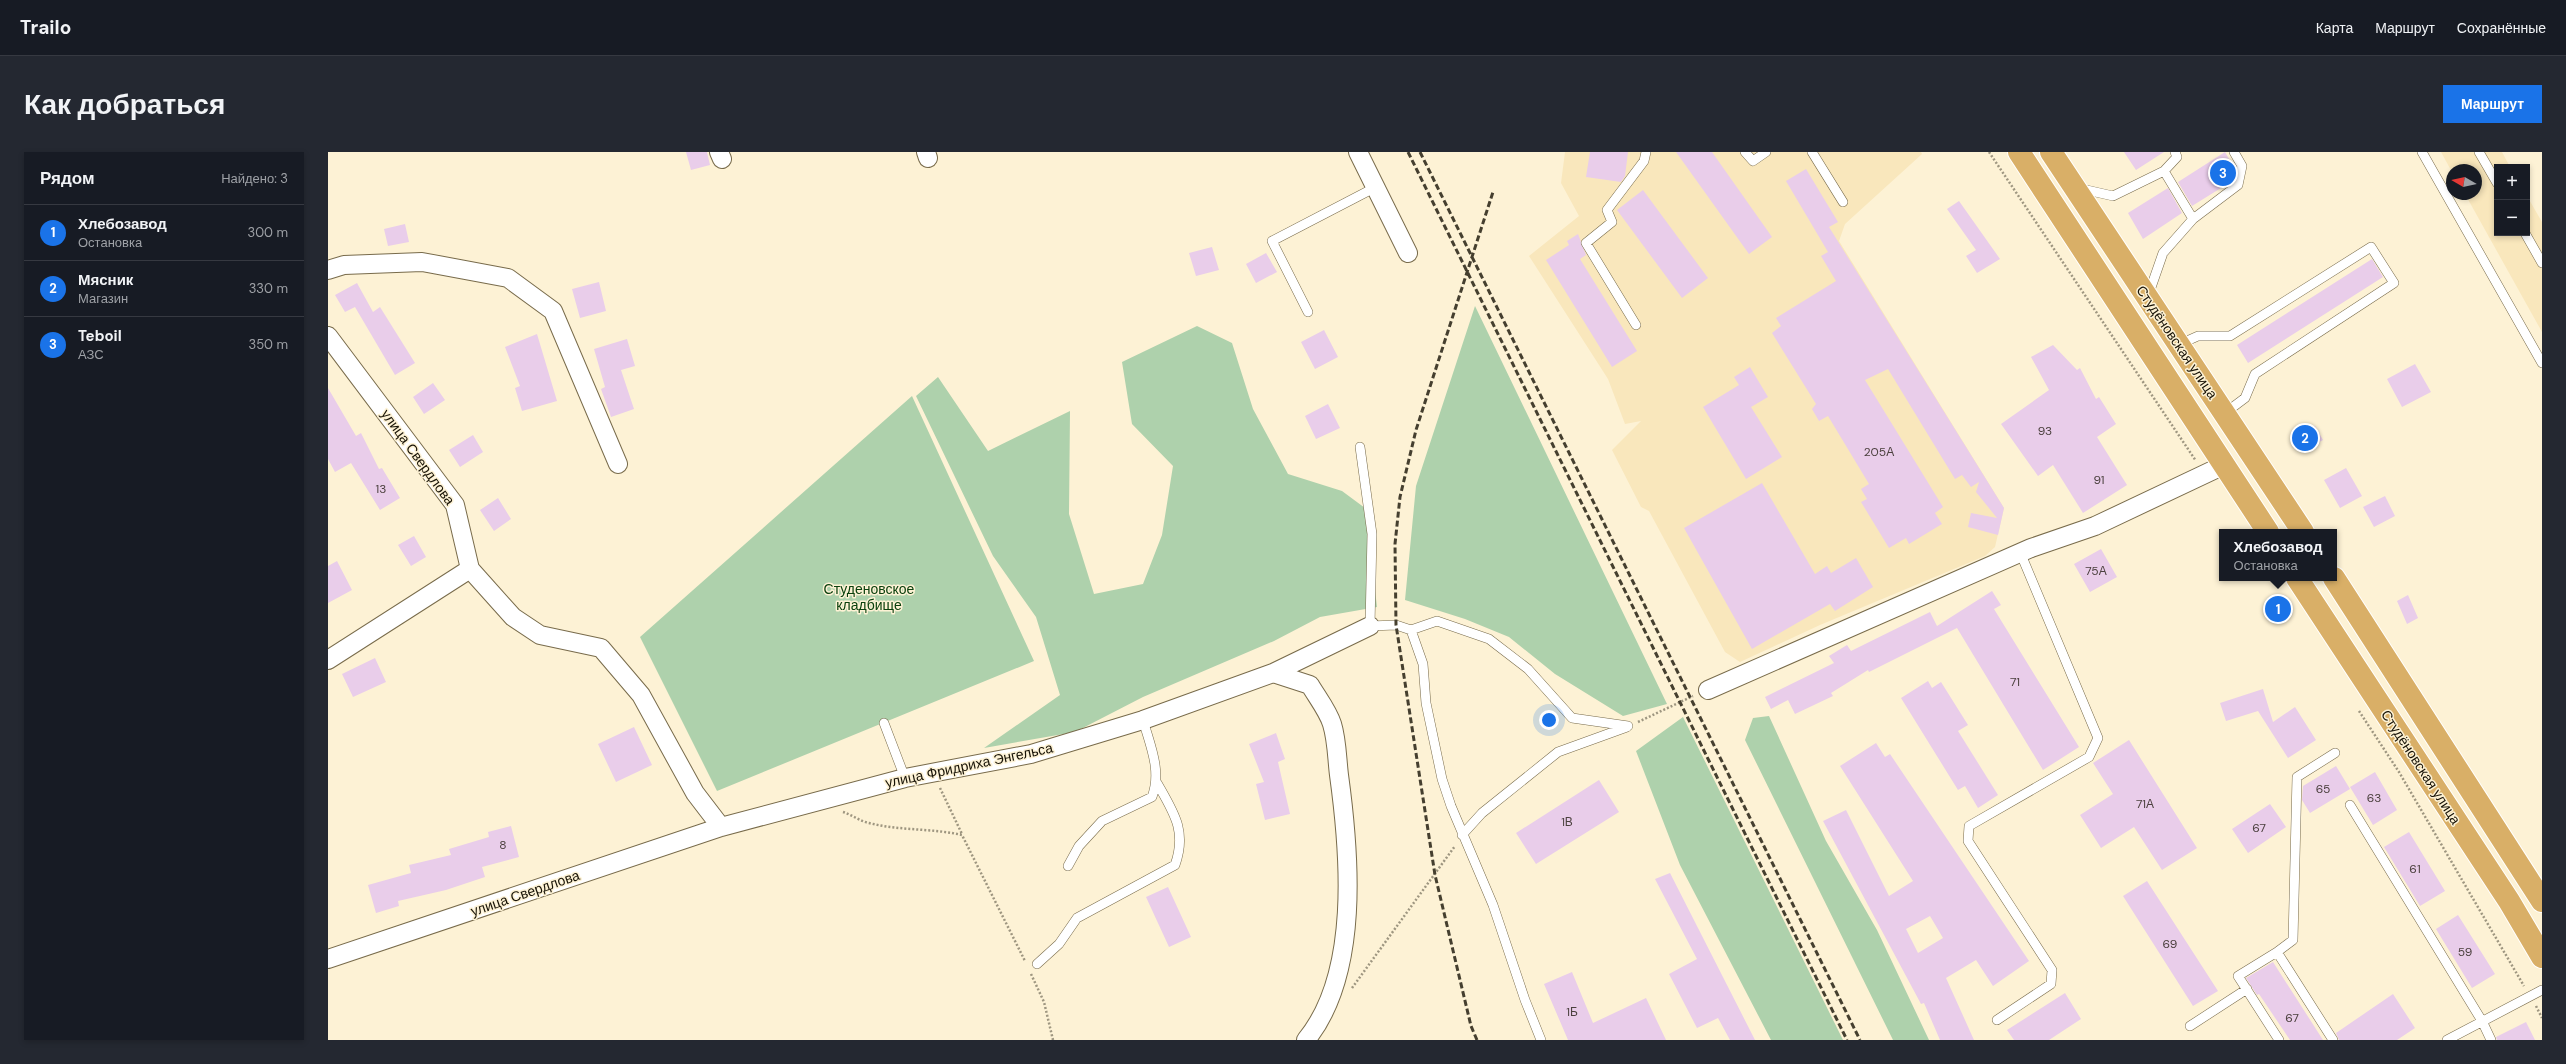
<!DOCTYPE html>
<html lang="ru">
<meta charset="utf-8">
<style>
:root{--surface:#171b24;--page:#242831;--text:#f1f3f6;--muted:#9ea1a6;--line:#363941;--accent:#1a73e8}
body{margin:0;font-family:"DM Sans",sans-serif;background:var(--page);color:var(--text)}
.controls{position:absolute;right:12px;top:12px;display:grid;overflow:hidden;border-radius:0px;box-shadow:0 2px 6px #0003}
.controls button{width:36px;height:36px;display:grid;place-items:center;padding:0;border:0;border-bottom:1px solid var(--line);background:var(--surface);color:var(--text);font:20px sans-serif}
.compass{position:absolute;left:2118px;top:12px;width:36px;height:36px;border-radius:50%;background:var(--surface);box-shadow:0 2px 6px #0003;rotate:279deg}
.you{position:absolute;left:1221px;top:568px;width:14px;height:14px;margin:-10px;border:3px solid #fff;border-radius:50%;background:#1a73e8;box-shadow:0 0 0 6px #1a73e833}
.badge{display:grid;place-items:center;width:26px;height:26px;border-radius:50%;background:var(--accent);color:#fff;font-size:13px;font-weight:700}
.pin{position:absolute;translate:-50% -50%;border:2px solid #fff;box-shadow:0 1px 4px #0006}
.popup{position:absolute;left:1891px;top:377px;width:118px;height:52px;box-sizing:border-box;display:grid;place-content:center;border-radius:0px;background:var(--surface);filter:drop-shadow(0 1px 3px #0005);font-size:13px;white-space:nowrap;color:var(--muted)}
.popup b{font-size:15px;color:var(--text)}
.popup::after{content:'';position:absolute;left:50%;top:100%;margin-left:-8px;border:8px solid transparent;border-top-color:var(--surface)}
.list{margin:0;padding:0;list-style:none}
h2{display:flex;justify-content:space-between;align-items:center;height:52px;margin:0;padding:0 16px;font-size:17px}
h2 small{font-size:13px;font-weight:400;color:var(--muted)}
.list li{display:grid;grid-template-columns:26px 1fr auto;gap:12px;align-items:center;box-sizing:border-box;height:56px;padding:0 16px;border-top:1px solid var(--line)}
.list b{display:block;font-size:15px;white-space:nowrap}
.list p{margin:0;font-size:13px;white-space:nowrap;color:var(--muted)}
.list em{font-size:13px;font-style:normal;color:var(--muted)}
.map{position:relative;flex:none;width:2214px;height:888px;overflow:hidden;border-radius:0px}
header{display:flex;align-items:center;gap:24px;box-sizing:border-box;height:56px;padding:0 20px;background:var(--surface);border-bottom:1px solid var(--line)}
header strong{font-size:19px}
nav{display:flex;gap:22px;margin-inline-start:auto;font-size:14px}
.intro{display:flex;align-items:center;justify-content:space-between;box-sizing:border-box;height:96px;padding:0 24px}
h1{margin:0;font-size:28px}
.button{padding:10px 18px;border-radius:0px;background:var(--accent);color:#fff;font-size:14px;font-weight:700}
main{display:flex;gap:24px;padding:0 24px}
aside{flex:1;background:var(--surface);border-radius:0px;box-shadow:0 2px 6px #0003}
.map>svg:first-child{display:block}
.built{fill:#f9e7bc}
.green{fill:#aed1ac}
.building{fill:#e9cdea;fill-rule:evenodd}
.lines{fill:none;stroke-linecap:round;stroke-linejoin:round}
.lane-casing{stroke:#786b4b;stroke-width:10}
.street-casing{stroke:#786b4b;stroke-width:20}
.primary-casing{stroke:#fff;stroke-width:24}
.path{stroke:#9e9680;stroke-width:2.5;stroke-dasharray:2 2;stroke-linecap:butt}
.lane{stroke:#fff;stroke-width:9}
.street{stroke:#fff;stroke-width:18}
.primary{stroke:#d9af67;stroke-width:22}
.rail{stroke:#453f2f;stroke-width:3;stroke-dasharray:6 3;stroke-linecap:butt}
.labels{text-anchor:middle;stroke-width:3;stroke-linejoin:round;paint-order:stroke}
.number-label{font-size:12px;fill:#4c413f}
.street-label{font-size:14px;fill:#171206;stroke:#fdf2d5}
.park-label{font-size:14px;fill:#0a400d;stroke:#fdf2d5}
</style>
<header>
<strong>Trailo</strong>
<nav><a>Карта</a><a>Маршрут</a><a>Сохранённые</a></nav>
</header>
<div class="intro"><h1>Как добраться</h1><a class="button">Маршрут</a></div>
<main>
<aside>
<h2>Рядом<small>Найдено: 3</small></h2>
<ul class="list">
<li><span class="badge">1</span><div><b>Хлебозавод</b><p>Остановка</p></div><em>300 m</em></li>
<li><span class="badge">2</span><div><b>Мясник</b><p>Магазин</p></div><em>330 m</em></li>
<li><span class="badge">3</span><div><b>Teboil</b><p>АЗС</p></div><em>350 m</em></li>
</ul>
</aside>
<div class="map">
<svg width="2214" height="888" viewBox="0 0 2214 888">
<rect width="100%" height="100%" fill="#fdf2d5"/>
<path class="built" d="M1237 0H1593L1594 2 1517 72 1511 89 1676 356 1667 395 1657 404 1492 473 1412 510 1397 500 1321 359 1313 355 1284 298 1313 269 1297 272 1280 227 1201 104 1251 64 1233 31Z
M2113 0H2174L2182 15H2169V81H2199V44L2214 70V180L2137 42H2148V18L2124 20Z"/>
<path class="green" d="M1147 154 1339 552 1295 564 1227 522 1181 485 1137 467 1077 448 1088 334Z
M869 174 904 191 925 257 960 322 1014 339 1037 356 1049 455 992 465 946 489 815 545 747 580 656 596 732 543 708 465 665 404 588 244 610 225 660 299 742 259 741 362 766 442 815 432 834 383 845 314 804 272 794 210Z
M584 244 706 509 389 639 312 485Z
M1441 564 1498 689 1549 778 1601 888H1565L1417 588 1425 566Z
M1355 565 1515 888H1443L1352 713 1308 599Z"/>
<path class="building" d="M358 0H379L382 13 363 18Z
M1262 0H1300L1297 24 1293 30 1258 25Z
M1348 0H1384L1444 85 1421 102Z
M1796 0H1836L1808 18Z
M1897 0 1907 17 1906 23 1891 33 1893 36 1864 54 1850 30Z
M1478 17 1510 70 1501 75 1676 356 1670 383 1640 375 1643 361 1669 366 1648 340 1651 330 1643 335 1634 323 1627 327 1560 217 1537 228 1615 355 1607 361 1614 372 1581 392 1578 386 1561 396 1533 350 1539 347 1533 337 1541 332 1500 264 1491 269 1484 257 1488 252 1444 181 1453 174 1448 166 1508 129 1493 104 1500 100 1458 29Z
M1840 36 1854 61 1815 87 1800 61Z
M1315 38 1380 126 1354 146 1289 58Z
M1631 49 1672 107 1649 121 1638 104 1648 98 1619 57Z
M77 72 81 90 60 94 56 77Z
M1250 82 1258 103 1252 107 1309 199 1284 215 1218 108 1241 93 1239 89Z
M884 95 891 118 868 124 861 101Z
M938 101 949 120 928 131 918 112Z
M2044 107 2055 125 1920 211 1909 193Z
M271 130 278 159 252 166 244 137Z
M29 131 45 160 52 155 87 211 67 223 27 155 17 160 7 143Z
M996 178 1010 205 987 217 973 190Z
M209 182 229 249 194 259 187 236 192 234 177 195Z
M299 187 307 214 293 218 306 257 283 265 273 237 277 235 266 197Z
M1725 193 1749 218 1752 216 1768 247 1771 245 1788 272 1769 285 1799 333 1755 361 1725 313 1710 324 1673 272 1721 238 1703 205Z
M2087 212 2103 240 2074 255 2059 227Z
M1422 215 1440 245 1423 255 1454 305 1418 327 1375 255 1411 233 1406 225Z
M105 231 117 248 96 262 85 245Z
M0 236 28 284 33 281 51 317 54 316 72 346 52 358 23 311 7 320 0 307Z
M1000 252 1012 276 988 287 977 264Z
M1987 274 1995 288 1973 300 1966 286Z
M145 283 155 300 132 315 121 298Z
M2018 316 2034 344 2012 356 1996 328Z
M1434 331 1487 422 1499 414 1503 421 1528 406 1545 435 1507 459 1502 452 1424 497 1356 376Z
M2057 344 2067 364 2046 375 2035 355Z
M170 346 183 367 166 379 152 358Z
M86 384 98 405 83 414 70 393Z
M1773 397 1789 425 1762 440 1746 412Z
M9 409 24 438 0 451V414Z
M1664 439 1673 453 1666 457 1751 595 1715 618 1629 476 1541 520 1540 518 1503 541 1505 544 1467 562 1460 548 1443 557 1437 545 1506 511 1501 504 1519 493 1523 499 1602 460 1609 474Z
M2080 443 2090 466 2079 472 2069 449Z
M47 506 58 530 25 545 14 522Z
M1600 529 1604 536 1613 530 1640 573 1630 579 1670 643 1650 656 1637 634 1630 638 1573 546Z
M1935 537 1945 570 1967 555 1988 588 1960 606 1930 559 1898 569 1892 551Z
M306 575 324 613 288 630 270 592Z
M948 581 957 607 950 610 962 662 937 668 928 632 936 630 921 592Z
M1801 588 1869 696 1834 718 1806 675 1773 696 1752 663 1785 642 1765 611Z
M1548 591 1557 605 1562 602 1701 809 1665 834 1648 808 1618 826 1646 888H1612L1596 851 1593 852 1495 669 1518 658 1561 744 1585 729 1512 614ZM1602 764 1615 786 1590 801 1578 777Z
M2008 614 2022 637 1982 661 1974 648 1975 634Z
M2047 620 2069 658 2045 673 2022 635Z
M1271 628 1291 660 1208 712 1188 681Z
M1942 652 1958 675 1920 701 1904 677Z
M183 674 191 705 154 715 157 725 118 738 70 749 71 754 48 761 40 733 83 721 81 713 123 703 121 697 161 685 160 680Z
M2081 680 2117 739 2092 754 2056 695Z
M1342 721 1427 888H1402L1390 866 1369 876 1341 822 1369 807 1327 727Z
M1819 729 1890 839 1865 854 1795 744Z
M840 735 863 785 841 795 818 745Z
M2130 763 2167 822 2144 836 2108 777Z
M1945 810 1995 888H1962L1931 842 1929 843 1918 826Z
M1244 820 1265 871 1318 846 1338 888H1240L1216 832Z
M1737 841 1753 867 1721 888H1686L1679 878Z
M2065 842 2087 876 2069 888H2011L2008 881Z
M2198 870 2207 888H2169L2168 885Z"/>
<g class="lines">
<g class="lane-casing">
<path id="lane" d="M1417 0 1425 9 1438 0
M1484 0 1515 50
M2094 0 2214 211
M2151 0 2169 31
M1836 19 1849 5 1847 0
M1750 36 1785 44 1836 19 1865 67 1835 101 1820 144
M1865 67 1910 33 1914 14 1906 0
M2197 81 2214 111
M980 160 944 89 1048 35
M1308 173 1258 91 1284 70 1279 58 1316 9 1318 0
M1852 192 1870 184H1902L2043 95 2066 131 1927 222 1917 246 1897 261
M1032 295 1044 382 1042 474 1068 473 1083 478 1095 512 1098 551 1114 627 1123 654 1165 753 1197 848 1213 888
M1083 478 1109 469 1161 487 1200 517 1244 566 1300 574
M556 571 577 626
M2022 653 2154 869 2163 888
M1134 683 1154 661 1230 600 1299 575
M740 714 751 694 774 669 824 645C834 619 822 593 815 568
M1949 800 1965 788 1969 625 2007 601
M709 812 731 792 749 766 847 713C859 679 846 661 829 631
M1669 868 1723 832 1724 818 1640 689 1641 674 1761 605 1770 586 1692 400
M1862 874 1919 837
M1951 888 1910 824 1949 800 2005 888
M2119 888 2214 838"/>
</g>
<g class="street-casing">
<path id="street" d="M391 0 394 7
M598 0 600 6
M1030 0 1080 101
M0 118 16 113 94 110 180 126 225 159 290 312
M0 184 127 353 142 417
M142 417 185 465 212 483 273 496 313 543 367 641 393 675 577 626 703 602 815 568 945 521 982 533C989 545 1000 559 1004 572 1009 588 1009 607 1011 623 1022 703 1032 822 978 888
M0 508 142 417
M945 521 1042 474
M1380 538 1703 396 1767 374 1896 313
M0 807 393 675"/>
</g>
<g class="primary-casing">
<path id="primary" d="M1691 0 1940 380
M1723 0 1975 380
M1969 426 2181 749 2214 805
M2006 426 2214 749"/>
</g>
<path class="path" d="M1661 0 1868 309
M1945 426 1951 436
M2031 559 2071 620 2196 834
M1310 570 1365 544
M612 636 634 682
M515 660C524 663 532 669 541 671 572 679 604 676 634 683L697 809
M703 822 716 850 725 888
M1024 836 1127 694
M2208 854 2214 866"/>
<use href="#lane" class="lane"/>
<use href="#street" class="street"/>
<use href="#primary" class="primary"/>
<path class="rail" d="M1080 0 1519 888
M1092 0 1532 888
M1149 888 1143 874 1107 723 1068 473 1067 392 1072 345 1088 278 1165 40"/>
</g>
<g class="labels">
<g class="number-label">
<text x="1717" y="283">93</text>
<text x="1551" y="304">205А</text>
<text x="1771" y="332">91</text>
<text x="53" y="341">13</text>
<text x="1768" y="423">75А</text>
<text x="1687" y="534">71</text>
<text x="1995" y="641">65</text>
<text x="2046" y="650">63</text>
<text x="1817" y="656">71А</text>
<text x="1239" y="674">1В</text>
<text x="1931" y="680">67</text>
<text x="175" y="697">8</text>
<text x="2087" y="721">61</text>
<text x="1842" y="796">69</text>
<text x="2137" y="804">59</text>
<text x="1244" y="864">1Б</text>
<text x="1964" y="870">67</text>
</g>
<g class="street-label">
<text transform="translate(1849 190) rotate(56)" y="5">Студёновская улица</text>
<text transform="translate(90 305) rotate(54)" y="5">улица Свердлова</text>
<text transform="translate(641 613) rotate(-12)" y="5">улица Фридриха Энгельса</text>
<text transform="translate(2093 615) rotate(57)" y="5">Студёновская улица</text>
<text transform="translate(197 741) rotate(-19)" y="5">улица Свердлова</text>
</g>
<g class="park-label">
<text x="541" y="442">Студеновское<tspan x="541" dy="16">кладбище</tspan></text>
</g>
</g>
</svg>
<div class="controls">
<button>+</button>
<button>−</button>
</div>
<svg class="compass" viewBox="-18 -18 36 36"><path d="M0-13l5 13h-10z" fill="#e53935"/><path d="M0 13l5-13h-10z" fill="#9ea1a6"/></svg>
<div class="you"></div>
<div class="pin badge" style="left:1950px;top:457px">1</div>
<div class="popup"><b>Хлебозавод</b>Остановка</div>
<div class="pin badge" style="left:1977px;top:286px">2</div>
<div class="pin badge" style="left:1895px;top:21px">3</div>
</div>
</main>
